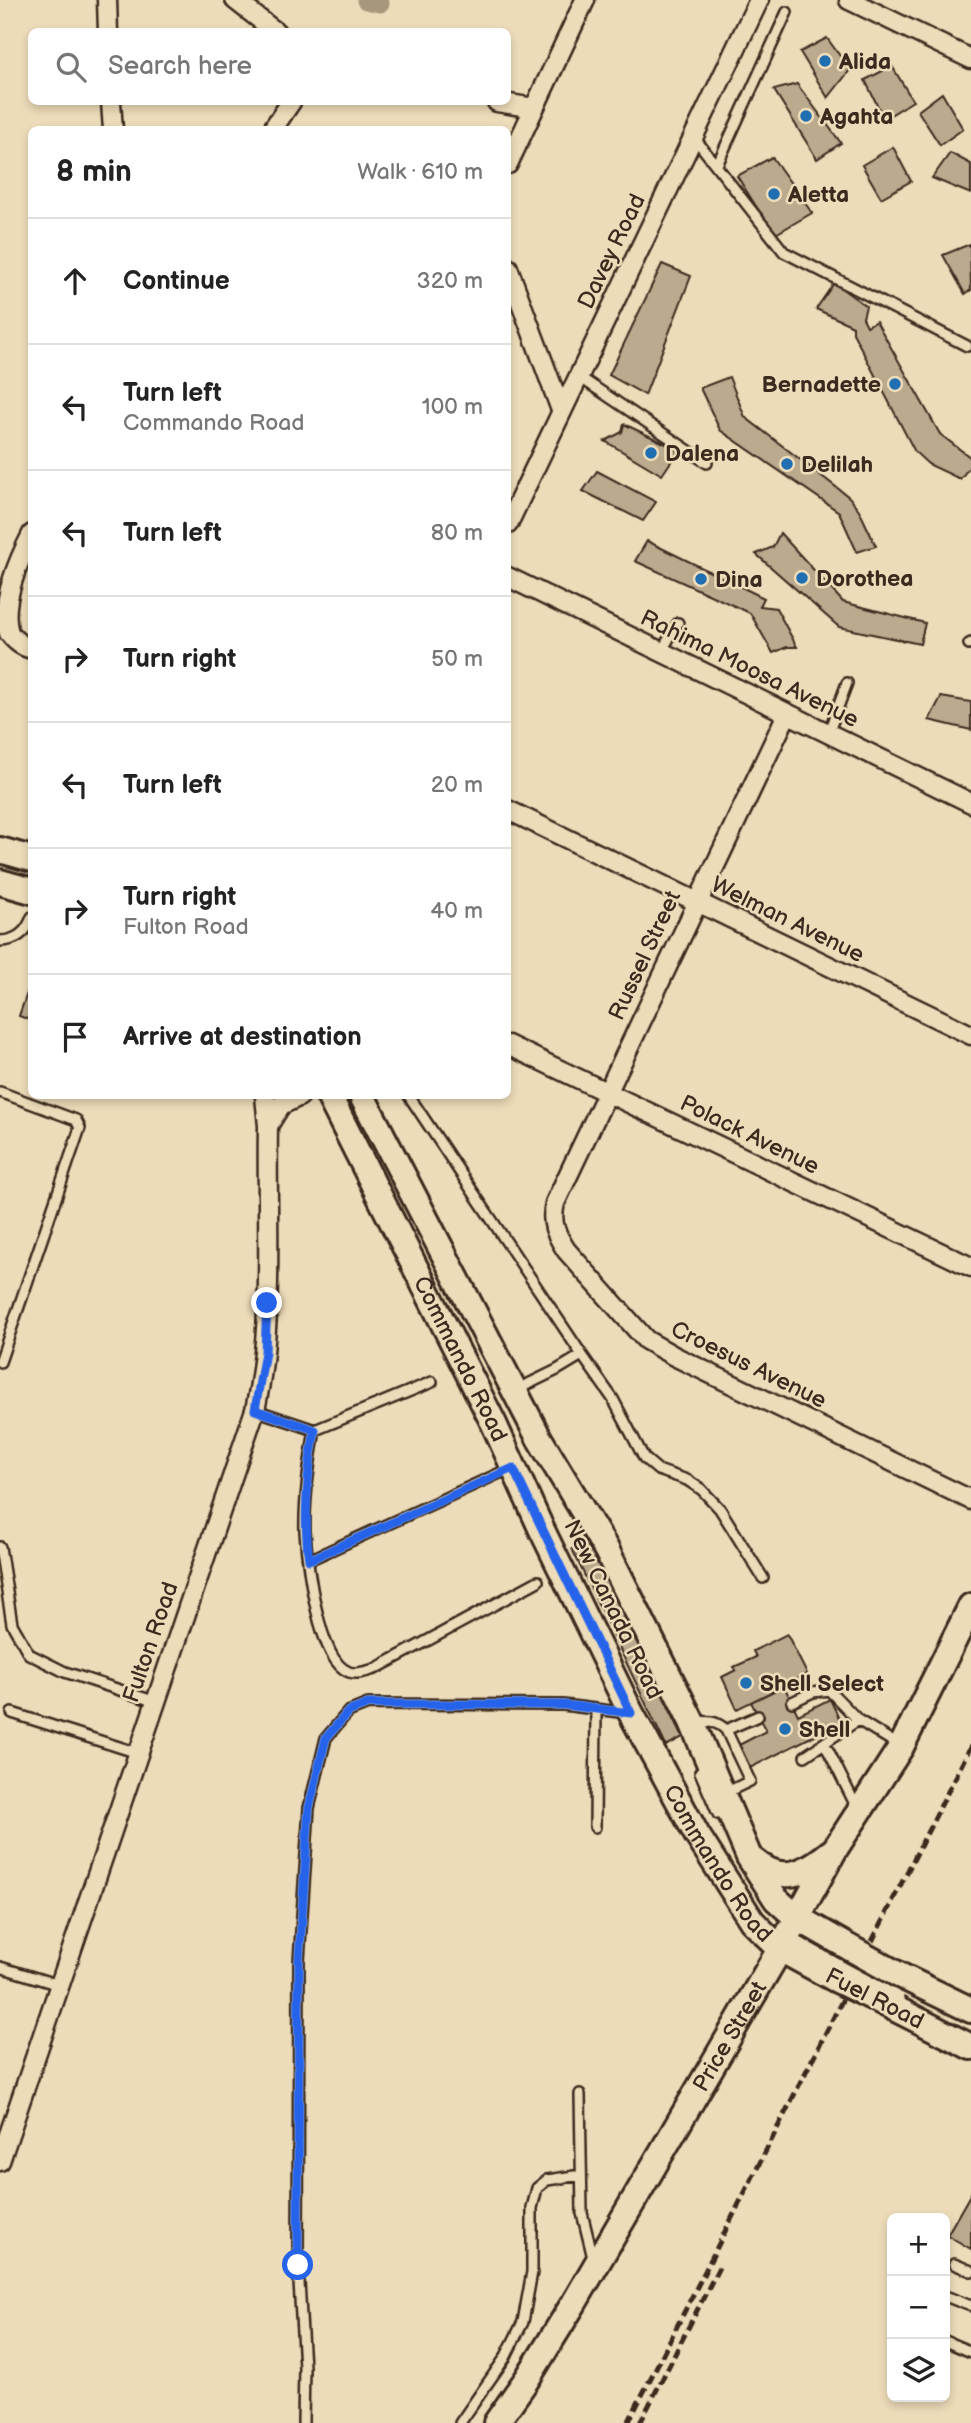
<!DOCTYPE html>
<meta charset="utf-8">
<style>
:root{--surface:#fff;--page:#f2f2f2;--text:#222;--muted:#767676;--line:#e0e0e0}
body{margin:0;font-family:"Balsamiq Sans",sans-serif;background:var(--page);color:var(--text)}
.controls{position:absolute;right:21px;bottom:21px;display:grid;overflow:hidden;border-radius:10px;box-shadow:0 4px 10px #0003}
.controls button{width:63px;height:63px;display:grid;place-items:center;padding:0;border:0;border-bottom:2px solid var(--line);background:var(--surface);color:var(--text);font:35px sans-serif}
.stop{position:absolute;width:21px;height:21px;margin:-16px;border:5px solid #2563eb;border-radius:50%;background:#fff}
.stop.end{background:#2563eb;border-color:#fff;box-shadow:0 2px 7px #0008}
.list{margin:0;padding:0;list-style:none}
h2{display:flex;justify-content:space-between;align-items:center;height:91px;margin:0;padding:0 28px;font-size:30px}
h2 small{font-size:23px;font-weight:400;color:var(--muted)}
.list li{display:grid;grid-template-columns:46px 1fr auto;gap:21px;align-items:center;box-sizing:border-box;height:126px;padding:0 28px;border-top:2px solid var(--line)}
.list b{display:block;font-size:26px;white-space:nowrap}
.list p{margin:0;font-size:23px;white-space:nowrap;color:var(--muted)}
.list em{font-size:23px;font-style:normal;color:var(--muted)}
.icon{flex:none;width:38px;height:38px;fill:none;stroke:currentColor;stroke-width:2;stroke-linecap:round;stroke-linejoin:round}
.map{position:relative;flex:none;width:971px;height:2423px;overflow:hidden}
.search{position:absolute;background:var(--surface);box-shadow:0 4px 10px #0003;left:28px;top:28px;width:483px;height:77px;display:flex;align-items:center;gap:18px;box-sizing:border-box;padding:0 24px;border-radius:10px;color:var(--muted);font-size:26px}
.panel{position:absolute;background:var(--surface);box-shadow:0 4px 10px #0003;left:28px;top:126px;width:483px;height:973px;border-radius:10px}
.map>svg:first-child{display:block}
.lines{fill:none;stroke-linecap:round;stroke-linejoin:round}
.canal{stroke:#a7977c;stroke-width:19}
.building{fill:#bbaa8e;stroke:#3b2a1e;stroke-width:2}
.lane-casing{stroke:#3b2a1e;stroke-width:14}
.street-casing{stroke:#3b2a1e;stroke-width:23}
.secondary-casing{stroke:#3b2a1e;stroke-width:30}
.lane{stroke:#eddcb9;stroke-width:9}
.street{stroke:#eddcb9;stroke-width:18}
.secondary{stroke:#eddcb9;stroke-width:24}
.rail{stroke:#3b2a1e;stroke-width:5;stroke-dasharray:10 5;stroke-linecap:butt}
.lane-bridge-casing{stroke:#3b2a1e;stroke-width:14;stroke-linecap:butt}
.secondary-bridge-casing{stroke:#3b2a1e;stroke-width:30;stroke-linecap:butt}
.lane-bridge{stroke:#eddcb9;stroke-width:9}
.secondary-bridge{stroke:#eddcb9;stroke-width:24}
.route{stroke:#2563eb;stroke-width:9}
.poi-dot{fill:#1f6fb2;stroke:#eddcb9;stroke-width:2.5}
.labels{text-anchor:middle;stroke-width:5;stroke-linejoin:round;paint-order:stroke}
.poi-label{font-size:23px;font-weight:bold;fill:#3b2a1e;stroke:#eddcb9;text-anchor:start}
.street-label{font-size:23px;fill:#3b2a1e;stroke:#eddcb9}
</style>
<div class="map">
<svg width="971" height="2423" viewBox="0 0 971 2423">
<rect width="100%" height="100%" fill="#eddcb9"/>
<filter id="ink" filterUnits="userSpaceOnUse"><feTurbulence type="fractalNoise" baseFrequency=".0143" numOctaves="2"/><feDisplacementMap in="SourceGraphic" scale="14" xChannelSelector="R" yChannelSelector="G"/><feConvolveMatrix kernelMatrix="1 2 1 2 8 2 1 2 1" color-interpolation-filters="sRGB"/></filter>
<g filter="url(#ink)">
<g class="lines">
<path class="canal" d="M366 0 380 3"/>
</g>
<path class="building" d="M827 38 850 70 828 98 800 52Z
M892 66 913 101 884 119 865 80Z
M797 84 841 143 817 159 774 90Z
M942 93 963 129 940 145 918 111Z
M893 147 911 181 881 198 862 165Z
M950 153 971 164V194L932 178Z
M772 157 812 213 774 235 737 176Z
M970 244 971 290 965 294 943 255Z
M662 264 691 276 645 395 609 375Z
M834 283 866 306 863 318 867 326 876 321 940 434 971 458V465L960 479 928 464 915 452 853 333V326L816 309Z
M729 377 745 417 849 497 859 510 876 546 857 552 839 512 720 430 700 388Z
M624 424 679 450 662 475 605 441 622 432Z
M597 471 656 502 643 521 583 491Z
M780 533 843 602 925 623 920 644 839 627 756 554 773 547Z
M647 541 764 598 760 606 776 608 797 647H787L773 653 750 613 635 561Z
M941 697 971 702V730L929 720Z
M32 979V1021L19 1016Z
M589 1541 683 1737 666 1746 572 1549Z
M787 1634 807 1674 737 1709 722 1677 736 1670 734 1667 756 1657 753 1651Z
M784 1686 798 1715 830 1699 841 1722 750 1768 739 1745 766 1731 751 1702Z
M971 2193V2249L947 2235Z"/>
<g class="lines">
<g class="lane-casing">
<path id="lane" d="M693 136 784 252 967 346
M717 165 787 12
M578 376 707 463
M969 644 971 643
M661 652 678 623
M828 734 847 683
M0 941C16 941 27 932 32 917
M0 1092 76 1120 80 1128 0 1362
M409 1096 582 1355
M516 1390 557 1370 582 1355 613 1399 644 1458 658 1470 687 1480 701 1489 720 1509 763 1578
M255 1410 315 1430C309 1464 304 1498 305 1532 307 1561 318 1661 349 1672 358 1675 367 1671 375 1669L538 1581
M315 1430 432 1382
M0 1547 12 1624 29 1654 65 1672 156 1702
M309 1560 511 1468
M792 1702 813 1692 829 1690 858 1720 900 1746
M12 1713 138 1753
M693 1722C706 1721 716 1720 726 1730L750 1781 723 1794
M726 1730 758 1716
M825 1744 857 1808
M805 1756 858 1720
M700 1772 718 1814
M595 1827 596 1709
M790 1937 843 1967
M0 1967 59 1985
M580 2094 582 2213 594 2262
M954 2264 971 2271
M945 2296 971 2306
M945 2341 971 2352
M303 2423 304 2367 298 2265 299 1961 309 1808 326 1738 348 1712 368 1704 563 1705 627 1713
M460 2423 505 2358 523 2322 532 2272V2208L537 2188 547 2180 581 2175"/>
</g>
<g class="street-casing">
<path id="street" d="M107 0 108 32
M235 0 276 32
M849 0 971 59
M111 102 113 130
M497 102 534 108
M272 130 291 102
M508 164 585 0
M508 268 561 410
M508 524 759 0
M32 534C18 561 0 604 9 633 15 641 22 647 32 649
M508 577 971 803
M787 714 555 1203C550 1223 556 1234 566 1250L646 1340 674 1356 971 1500
M508 810 971 1035
M508 1045 971 1267
M268 1126 281 1105 300 1096
M0 2161 255 1410C275 1318 266 1220 268 1126L265 1096"/>
</g>
<g class="secondary-casing">
<g id="secondary">
<path d="M0 850 32 859"/>
<path d="M0 882 32 891"/>
<path id="s1" d="M329 1096 494 1424 541 1528 631 1713 697 1835 752 1921 780 1949 835 1979"/>
<path d="M362 1096 539 1438 606 1549 692 1722 749 1857 776 1899 796 1917 852 1949"/>
<path d="M753 1860C782 1885 804 1874 831 1852"/>
<path d="M899 1975 971 2010"/>
<path d="M894 2008 971 2047"/>
<path id="s2" d="M496 2423 527 2379 574 2303 780 1949 835 1849 901 1747 971 1606"/>
</g>
</g>
<use href="#lane" class="lane"/>
<use href="#street" class="street"/>
<use href="#secondary" class="secondary"/>
<path class="rail" d="M628 2423 971 1746
M640 2423 719 2267"/>
<g class="lane-bridge-casing">
<path id="lane-bridge" d="M843 1967 899 1997"/>
</g>
<g class="secondary-bridge-casing">
<path id="secondary-bridge" d="M852 1949 899 1975
M835 1979 894 2008"/>
</g>
<use href="#lane-bridge" class="lane-bridge"/>
<use href="#secondary-bridge" class="secondary-bridge"/>
</g>
</g>
<g class="lines" filter="url(#ink)">
<path class="route" d="M267 1303 265 1352 255 1410 315 1430C307 1474 303 1516 309 1560L513 1468 631 1713 564 1705 368 1704 348 1712 326 1738 309 1808 299 1961 298 2265"/>
</g>
<g class="poi-dot">
<circle cx="825" cy="61" r="7"/>
<circle cx="806" cy="116" r="7"/>
<circle cx="774" cy="194" r="7"/>
<circle cx="895" cy="384" r="7"/>
<circle cx="651" cy="453" r="7"/>
<circle cx="787" cy="464" r="7"/>
<circle cx="802" cy="578" r="7"/>
<circle cx="701" cy="579" r="7"/>
<circle cx="746" cy="1683" r="7"/>
<circle cx="785" cy="1729" r="7"/>
</g>
<g class="labels">
<g class="poi-label">
<text x="839" y="69">Alida</text>
<text x="820" y="124">Agahta</text>
<text x="788" y="202">Aletta</text>
<text x="881" y="392" text-anchor="end">Bernadette</text>
<text x="665" y="461">Dalena</text>
<text x="801" y="472">Delilah</text>
<text x="816" y="586">Dorothea</text>
<text x="715" y="587">Dina</text>
<text x="760" y="1691">Shell Select</text>
<text x="799" y="1737">Shell</text>
</g>
<g class="street-label">
<text transform="translate(611 251) rotate(-64)" y="8">Davey Road</text>
<text transform="translate(750 668) rotate(26)" y="8">Rahima Moosa Avenue</text>
<text transform="translate(788 919) rotate(26)" y="8">Welman Avenue</text>
<text transform="translate(644 955) rotate(-65)" y="8">Russel Street</text>
<text transform="translate(750 1134) rotate(26)" y="8">Polack Avenue</text>
<text dy="8" stroke="none"><textPath href="#s1" startOffset="294">Commando Road</textPath></text>
<text transform="translate(749 1364) rotate(26)" y="8">Croesus Avenue</text>
<text transform="translate(614 1609) rotate(64)" y="8">New Canada Road</text>
<text transform="translate(150 1642) rotate(-71)" y="8">Fulton Road</text>
<text dy="8" stroke="none"><textPath href="#s1" startOffset="861">Commando Road</textPath></text>
<text transform="translate(875 1998) rotate(27)" y="8">Fuel Road</text>
<text dy="8" stroke="none"><textPath href="#s2" startOffset="452">Price Street</textPath></text>
</g>
</g>
</svg>
<div class="controls">
<button>+</button>
<button>−</button>
<button><svg class="icon" aria-label="layers" viewBox="0 0 24 24"><path d="M12 4l9 5-9 5-9-5zM3 14l9 5 9-5"/></svg></button>
</div>
<div class="stop" style="left:298px;top:2265px"></div>
<div class="stop end" style="left:267px;top:1303px"></div>
<div class="search"><svg class="icon" aria-label="search" viewBox="0 0 24 24"><circle cx="10" cy="10" r="6"/><path d="M15 15l6 6"/></svg>Search here</div>
<section class="panel">
<h2>8 min<small>Walk · 610 m</small></h2>
<ul class="list">
<li><svg class="icon" aria-label="ahead" viewBox="0 0 24 24"><path d="M12 20V5M6 11l6-6 6 6"/></svg><div><b>Continue</b></div><em>320 m</em></li>
<li><svg class="icon" aria-label="left" viewBox="0 0 24 24"><path d="M17 20v-9H6M10 6l-5 5 5 5"/></svg><div><b>Turn left</b><p>Commando Road</p></div><em>100 m</em></li>
<li><svg class="icon" aria-label="left" viewBox="0 0 24 24"><path d="M17 20v-9H6M10 6l-5 5 5 5"/></svg><div><b>Turn left</b></div><em>80 m</em></li>
<li><svg class="icon" aria-label="right" viewBox="0 0 24 24"><path d="M7 20v-9h11M14 6l5 5-5 5"/></svg><div><b>Turn right</b></div><em>50 m</em></li>
<li><svg class="icon" aria-label="left" viewBox="0 0 24 24"><path d="M17 20v-9H6M10 6l-5 5 5 5"/></svg><div><b>Turn left</b></div><em>20 m</em></li>
<li><svg class="icon" aria-label="right" viewBox="0 0 24 24"><path d="M7 20v-9h11M14 6l5 5-5 5"/></svg><div><b>Turn right</b><p>Fulton Road</p></div><em>40 m</em></li>
<li><svg class="icon" aria-label="arrive" viewBox="0 0 24 24"><path d="M6 21V4h12l-3 4 3 4H6"/></svg><div><b>Arrive at destination</b></div></li>
</ul>
</section>
</div>
